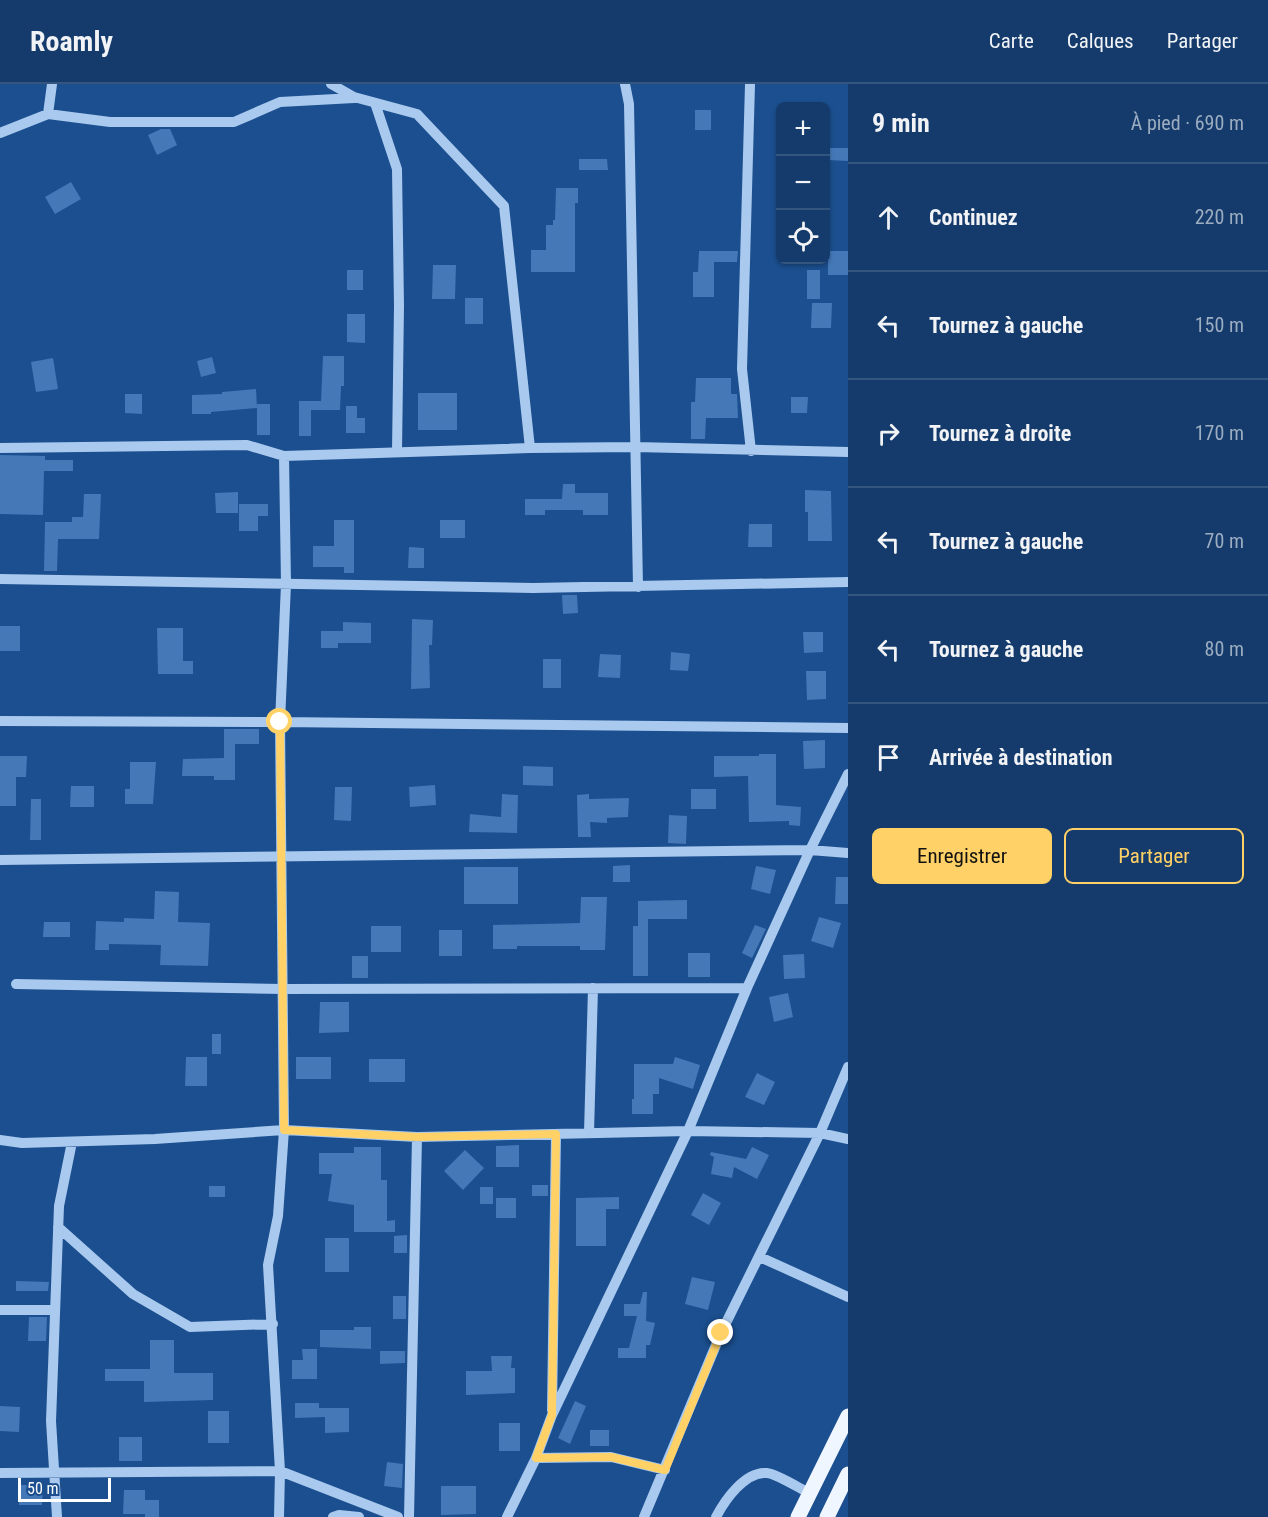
<!DOCTYPE html>
<html lang="fr">
<meta charset="utf-8">
<style>
:root{--surface:#143b6b;--page:#1d4271;--text:#f1f3f6;--muted:#9dadc1;--line:#33557e;--accent:#ffd166}
body{margin:0;font-family:"Roboto Condensed",sans-serif;background:var(--page);color:var(--text)}
.controls{position:absolute;right:18px;top:18px;display:grid;overflow:hidden;border-radius:9px;box-shadow:0 2px 4px #0004}
.controls button{width:54px;height:54px;display:grid;place-items:center;padding:0;border:0;border-bottom:2px solid var(--line);background:var(--surface);color:var(--text);font:30px sans-serif}
.scale{position:absolute;left:18px;bottom:15px;width:93px;box-sizing:border-box;padding-left:6px;border:3px solid #fff;border-top:0;font-size:16px;line-height:21px;white-space:nowrap;color:#fff;-webkit-text-stroke:4px #1b4f8f;paint-order:stroke}
.stop{position:absolute;width:18px;height:18px;margin:-14px;border:4px solid #ffd166;border-radius:50%;background:#fff}
.stop.end{background:#ffd166;border-color:#fff;box-shadow:0 2px 6px #0008}
.list{margin:0;padding:0;list-style:none}
h2{display:flex;justify-content:space-between;align-items:center;height:78px;margin:0;padding:0 24px;font-size:26px}
h2 small{font-size:20px;font-weight:400;color:var(--muted)}
.list li{display:grid;grid-template-columns:39px 1fr auto;gap:18px;align-items:center;box-sizing:border-box;height:108px;padding:0 24px;border-top:2px solid var(--line)}
.list b{display:block;font-size:22px;white-space:nowrap}
.list em{font-size:20px;font-style:normal;color:var(--muted)}
.actions{display:flex;gap:12px;padding:18px 24px}
.actions a{flex:1;padding:14px 0;border:2px solid var(--accent);border-radius:9px;text-align:center;font-size:21px;color:var(--accent)}
.actions .main{background:var(--accent);color:#111}
.icon{flex:none;width:33px;height:33px;fill:none;stroke:currentColor;stroke-width:2;stroke-linecap:round;stroke-linejoin:round}
.map{position:relative;flex:none;width:848px;height:1433px;overflow:hidden}
header{display:flex;align-items:center;gap:36px;box-sizing:border-box;height:84px;padding:0 30px;background:var(--surface);border-bottom:2px solid var(--line)}
header strong{font-size:28px}
nav{display:flex;gap:33px;margin-inline-start:auto;font-size:21px}
main{display:flex}
aside{flex:1;background:var(--surface)}
.map>svg:first-child{display:block}
.building{fill:#4478b7}
.lines{fill:none;stroke-linecap:round;stroke-linejoin:round}
.minor{stroke:#a9c9ee;stroke-width:10}
.major{stroke:#f0f6ff;stroke-width:15}
.route{stroke:#ffd166;stroke-width:8}
</style>
<header>
<strong>Roamly</strong>
<nav><a>Carte</a><a>Calques</a><a>Partager</a></nav>
</header>
<main>
<div class="map">
<svg width="848" height="1433" viewBox="0 0 848 1433">
<rect width="100%" height="100%" fill="#1b4f8f"/>
<path class="building" d="M695 26H711V46H695Z
M161 45H170L177 61 157 71 148 51Z
M827 64H848V77L827 76Z
M579 75H607L608 86H579Z
M71 98 81 115 55 130 45 113Z
M556 104H578V119H575V188H531V166H546V141H553V136H555Z
M699 167H738L737 178H714V213H693V188H698Z
M828 167H848V191H828Z
M433 181H456L455 215H432Z
M347 186H363V206H347Z
M807 186H820V215H807Z
M465 214H483V240H465Z
M812 219H832L831 244H811Z
M347 230H365V259L347 258Z
M323 272H344V302H341L340 326H311V352H299V317H321Z
M212 273 216 289 201 293 197 277Z
M53 274 58 305 36 308 31 278Z
M696 294H731V310H737L738 334H706L705 355H691V318H695Z
M256 305 257 324 211 328V330H192V311L222 310V308Z
M418 309H457V346H418Z
M125 310H142V330L125 329Z
M791 313H808L807 329H791Z
M257 320H270V351H257Z
M346 322H357V334H365V349H346Z
M0 371 45 372V376H73V387H44L43 431 0 430Z
M563 400H575V409H608V431H583V426H545V431H525V415H562Z
M805 406 831 407 832 457H808V428H805Z
M238 408V429H216L215 409Z
M84 410H101L99 455H58L57 487H44L45 438H72V433H83Z
M239 420H268V432H258V447H239Z
M334 436H354V489H344V483H313V462H334Z
M440 436H465V454H440Z
M749 440H772V463H748Z
M409 463 424 464V484H408Z
M562 511H577L578 529 563 530Z
M412 535 433 536 432 561H429L430 604 411 605Z
M343 538 371 539V559H338V564H321V547H343Z
M0 542H20V567H0Z
M157 544H183V577H193V590H158Z
M803 548H823V568L804 569Z
M671 568 690 570 688 587 670 586Z
M600 570 621 571 620 594 598 593Z
M543 575H561V604H543Z
M806 587H826V615L807 616Z
M224 645H259V660H235V696H214V692H182L183 675 224 674Z
M825 656V684L804 685 803 657Z
M759 670H776V721L801 723 800 742 789 741V737L749 738 748 692 714 693V672H759Z
M0 672H27L26 693H16V722H0Z
M130 678H156L153 720H125V705H130Z
M523 682 553 683V702L523 701Z
M435 701 436 721 410 723 409 703Z
M71 702H94V723H70Z
M335 703H352L351 737 334 736Z
M691 705H716V725H691Z
M502 710 518 711 517 749 469 748 470 730 501 733Z
M589 710V715L629 714 628 733 607 734V739L590 738 591 753H578L577 711Z
M31 715H41V756H30Z
M669 731 687 732 686 760 668 759Z
M630 781V798H613V782Z
M756 782 776 786 770 810 751 805Z
M464 783H518V820H464Z
M836 793H848V820H835Z
M155 807 179 808 178 838 210 839 208 882 160 881 161 861 109 860V866H95L96 837 124 838V834L154 835Z
M581 813H607L605 866H580V862H517V865H493V841L580 839Z
M687 816V835H648V892H633V842H638V817Z
M819 833 841 839 833 864 811 857Z
M44 838H70V853H43Z
M755 841 766 845 752 874 742 869Z
M371 842H401V868H371Z
M439 846H462V872H439Z
M688 869H710V893H688Z
M804 870 805 894 784 895 783 871Z
M352 872H368V894H352Z
M788 909 793 933 774 938 769 913Z
M320 918H349V948L319 949Z
M212 950H221V970H212Z
M186 973H207V1002H185Z
M296 973H331V995H296Z
M675 973 700 981 693 1005 659 994V1010H653V1030H632V1015H634V980H673Z
M369 975H405V998H369Z
M757 989 775 998 764 1021 745 1013Z
M519 1061V1083H496V1062Z
M354 1063H381V1096H387V1137L395 1136V1148H354V1121L328 1117 332 1090H319V1069H354Z
M752 1063 769 1071 757 1095 734 1083 732 1094 711 1090 714 1073 710 1071 711 1068 746 1075Z
M465 1066 484 1084 463 1106 444 1087Z
M532 1101H548V1112H532Z
M209 1102H225V1113H209Z
M480 1103H493V1120H480Z
M703 1109 721 1119 709 1141 691 1131Z
M619 1113V1125H606V1162H576V1114Z
M496 1114H516V1134H496Z
M407 1151V1169H394V1152Z
M325 1154H349V1188H325Z
M692 1193 715 1198 708 1226 685 1220Z
M16 1197 49 1198 48 1207H16Z
M643 1208H647L646 1237 655 1239 650 1261H646V1274H618V1264H629L637 1232H624V1220H640Z
M393 1212H406V1235H393Z
M29 1233H47L46 1257H28Z
M354 1243H371V1265L320 1263V1246H354Z
M150 1256H174V1289H213V1316L144 1318V1297H105V1285H150Z
M302 1265H317V1295H292V1276H303Z
M380 1267H405V1279L380 1280Z
M491 1272H512L511 1284H515V1309L466 1311V1287H492Z
M575 1317 586 1322 570 1360 558 1354Z
M295 1319H319V1324H349V1348L325 1349V1333L295 1334Z
M0 1322 20 1323 19 1348 0 1347Z
M208 1327H229V1359H208Z
M499 1339H520V1367H499Z
M590 1346H609V1362H590Z
M119 1353H142V1377H119Z
M387 1378 403 1380 402 1404 384 1402Z
M19 1401H43L42 1421H19Z
M441 1402H476V1430L441 1431Z
M124 1406H145V1416H159V1433H145V1430H123Z"/>
<g class="lines">
<path class="minor" d="M331 0 354 13 417 30 504 122 530 364 635 363 848 368
M625 0 629 20 638 503
M750 0 742 285 751 367
M375 19 397 85 399 222 397 367
M48 30 52 0
M0 49 48 30 110 38H234L280 18 354 14
M0 364 247 361 284 372 530 364
M0 495 533 504 848 498
M0 637 280 638 848 644
M0 776 810 766 848 769
M16 900 282 905 747 904
M589 1049 593 904
M0 1056 22 1059 155 1055 284 1046 417 1053 688 1047 820 1049 848 1055
M58 1143 133 1210 190 1243 273 1240
M760 1173 848 1213
M0 1226H55
M552 1326 556 1050
M536 1374 611 1373 665 1386
M0 1389 280 1387 398 1433
M57 1433 51 1337 59 1122 72 1058
M279 1433 280 1387 268 1181 278 1132 284 1046 280 638 286 500 284 372
M333 1433 339 1431 359 1433
M409 1433 417 1053
M507 1433 536 1374 552 1331 688 1047 747 904 810 766 848 690
M644 1433 721 1249 820 1049 848 983
M716 1433C725 1416 745 1387 767 1389 777 1390 799 1404 809 1409"/>
<path class="major" d="M798 1433 848 1332
M827 1433 848 1390"/>
</g>
<g class="lines">
<path class="route" d="M280 638 284 1046 417 1053 556 1050 552 1331 536 1374 611 1373 665 1386 721 1249"/>
</g>
</svg>
<div class="controls">
<button>+</button>
<button>−</button>
<button><svg class="icon" aria-label="locate" viewBox="0 0 24 24"><circle cx="12" cy="12" r="6"/><path d="M12 2v4M12 18v4M2 12h4M18 12h4"/></svg></button>
</div>
<div class="scale">50 m</div>
<div class="stop" style="left:280px;top:638px"></div>
<div class="stop end" style="left:721px;top:1249px"></div>
</div>
<aside>
<h2>9 min<small>À pied · 690 m</small></h2>
<ul class="list">
<li><svg class="icon" aria-label="ahead" viewBox="0 0 24 24"><path d="M12 20V5M6 11l6-6 6 6"/></svg><div><b>Continuez</b></div><em>220 m</em></li>
<li><svg class="icon" aria-label="left" viewBox="0 0 24 24"><path d="M17 20v-9H6M10 6l-5 5 5 5"/></svg><div><b>Tournez à gauche</b></div><em>150 m</em></li>
<li><svg class="icon" aria-label="right" viewBox="0 0 24 24"><path d="M7 20v-9h11M14 6l5 5-5 5"/></svg><div><b>Tournez à droite</b></div><em>170 m</em></li>
<li><svg class="icon" aria-label="left" viewBox="0 0 24 24"><path d="M17 20v-9H6M10 6l-5 5 5 5"/></svg><div><b>Tournez à gauche</b></div><em>70 m</em></li>
<li><svg class="icon" aria-label="left" viewBox="0 0 24 24"><path d="M17 20v-9H6M10 6l-5 5 5 5"/></svg><div><b>Tournez à gauche</b></div><em>80 m</em></li>
<li><svg class="icon" aria-label="arrive" viewBox="0 0 24 24"><path d="M6 21V4h12l-3 4 3 4H6"/></svg><div><b>Arrivée à destination</b></div></li>
</ul>
<div class="actions"><a class="main">Enregistrer</a><a>Partager</a></div>
</aside>
</main>
